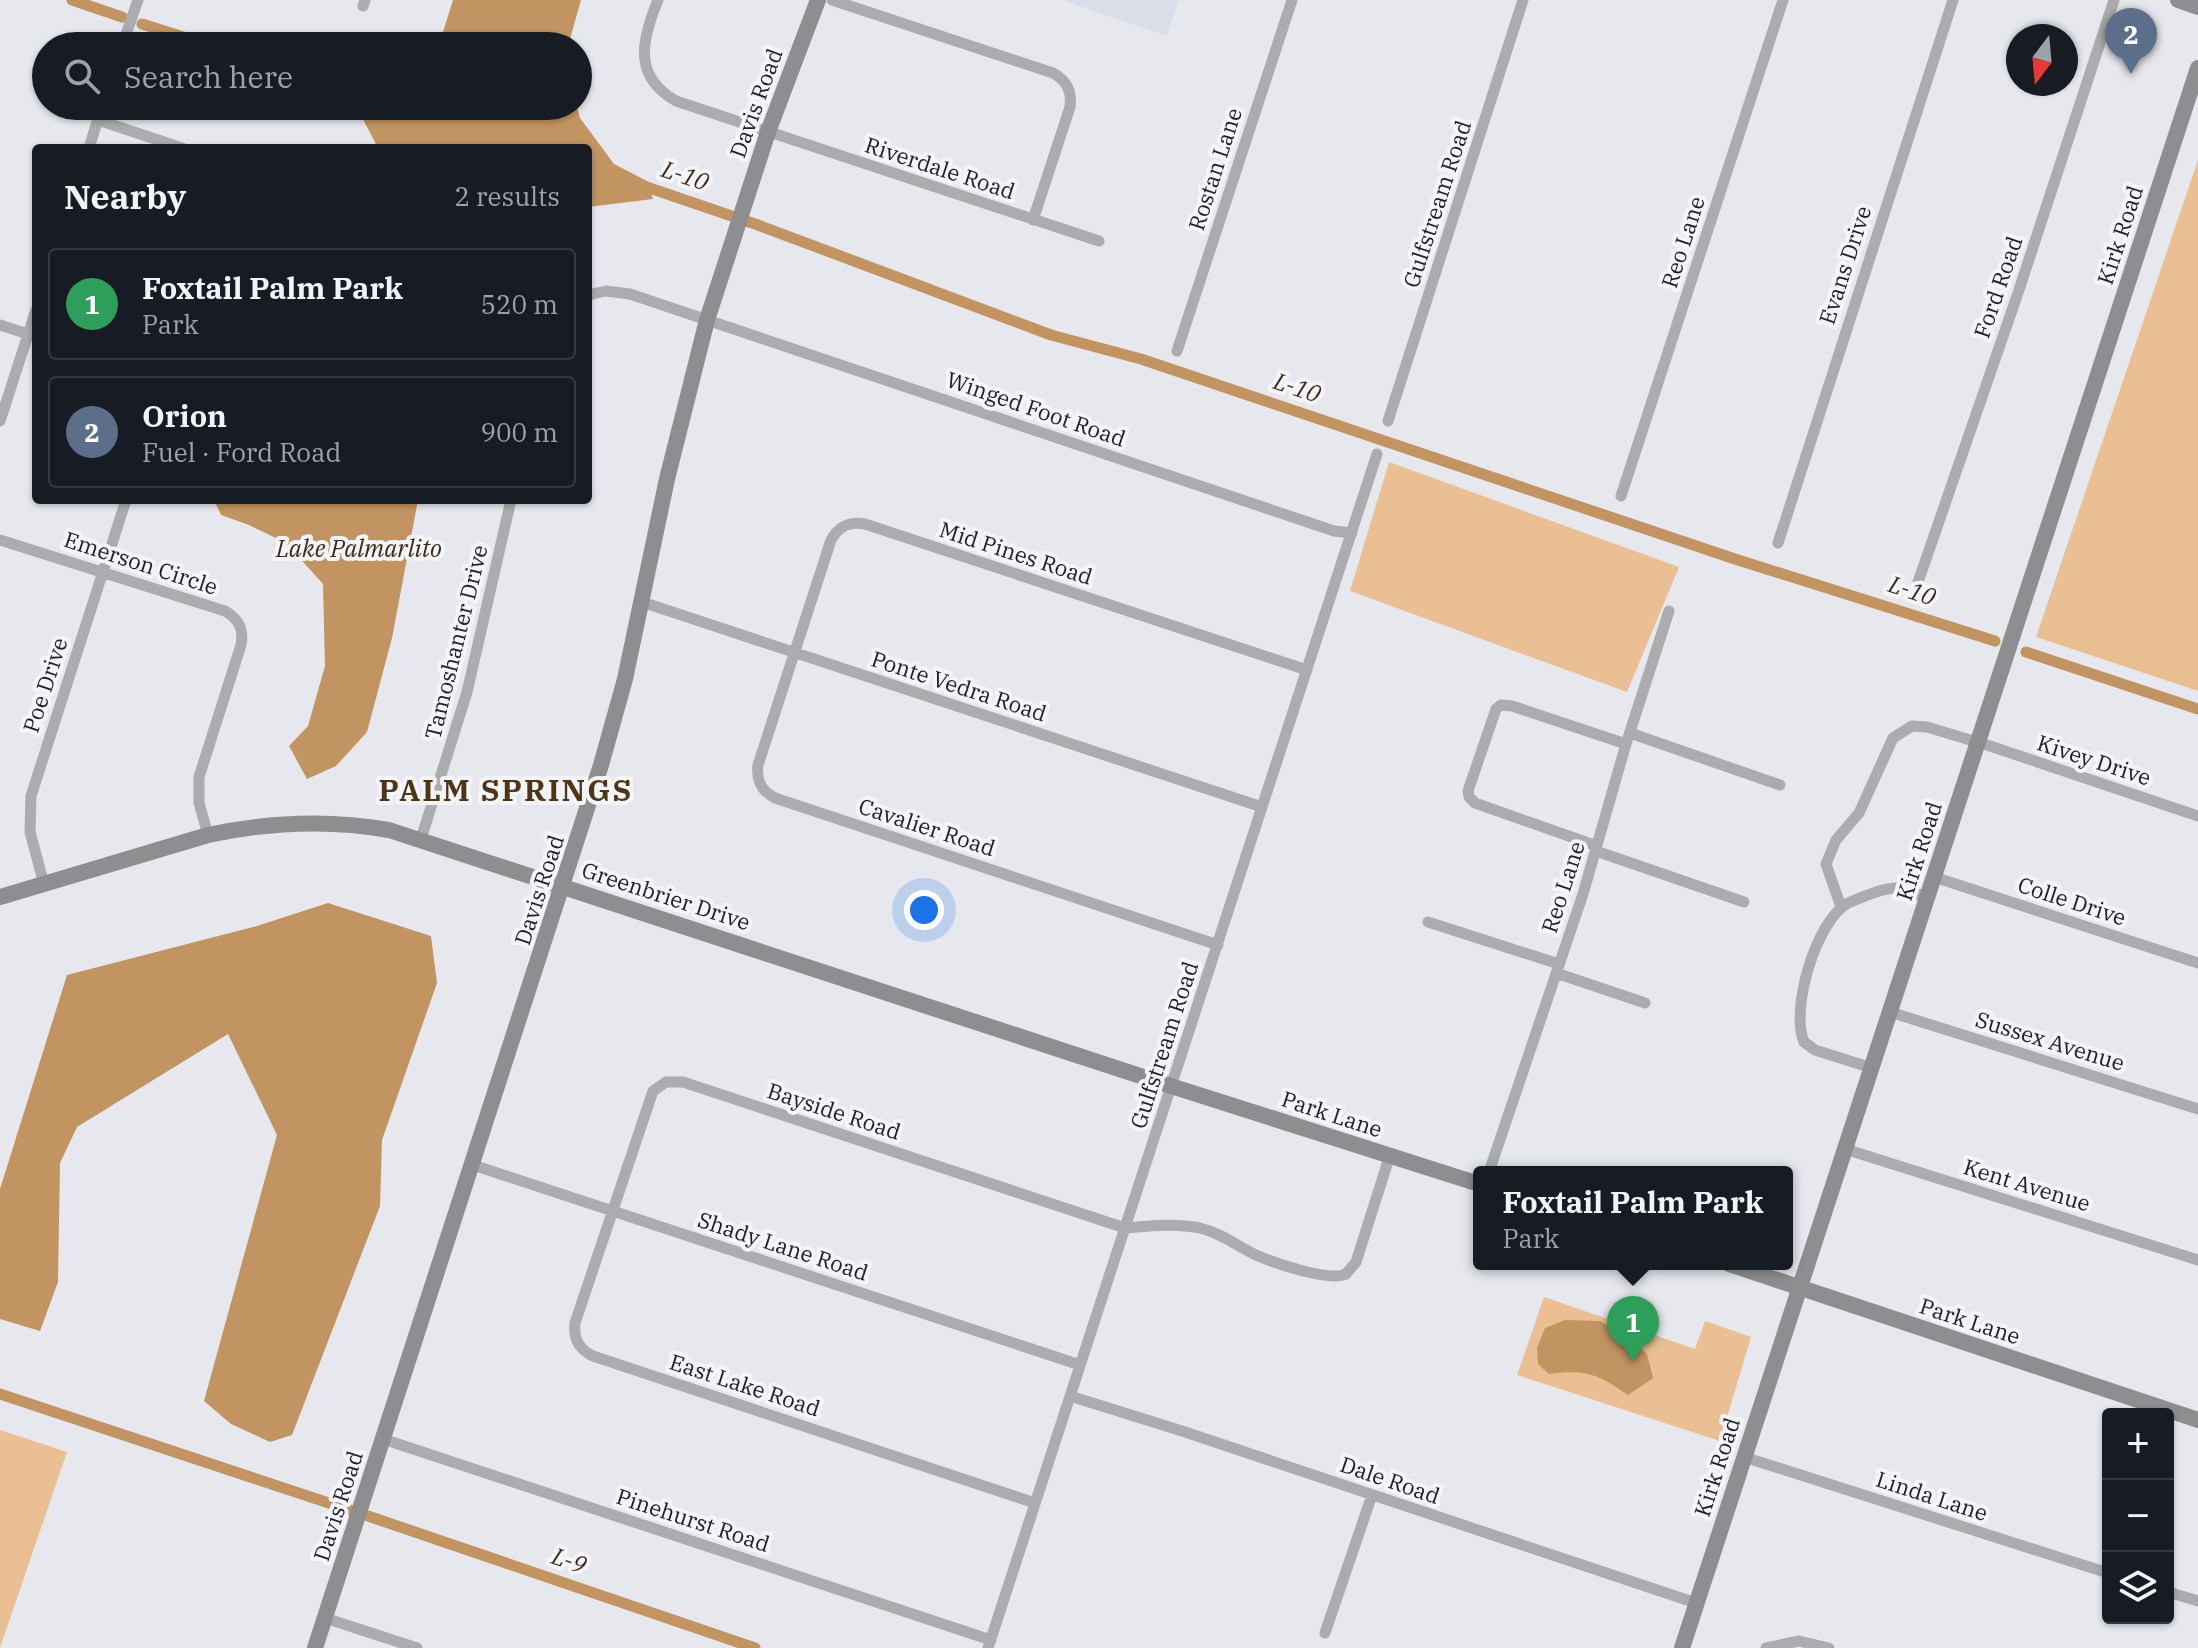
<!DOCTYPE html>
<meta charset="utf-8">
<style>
:root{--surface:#171b24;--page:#20242c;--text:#f1f3f6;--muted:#9ea1a6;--line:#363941;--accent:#ea580c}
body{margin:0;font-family:"IBM Plex Serif",serif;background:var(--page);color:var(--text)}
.controls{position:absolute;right:24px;bottom:24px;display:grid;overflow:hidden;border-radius:8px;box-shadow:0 2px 6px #0004}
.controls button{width:72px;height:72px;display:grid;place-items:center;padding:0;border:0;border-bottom:2px solid var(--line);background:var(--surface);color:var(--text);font:40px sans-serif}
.compass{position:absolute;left:2006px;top:24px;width:72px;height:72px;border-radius:50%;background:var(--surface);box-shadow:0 2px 6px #0004;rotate:196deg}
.you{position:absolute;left:924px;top:910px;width:28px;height:28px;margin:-20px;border:6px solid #fff;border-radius:50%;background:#1a73e8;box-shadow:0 0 0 12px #1a73e833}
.badge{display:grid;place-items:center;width:52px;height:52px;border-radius:50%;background:var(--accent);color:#fff;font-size:26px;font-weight:700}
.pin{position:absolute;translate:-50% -66px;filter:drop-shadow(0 2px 4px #0008)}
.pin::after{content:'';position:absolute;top:42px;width:28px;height:24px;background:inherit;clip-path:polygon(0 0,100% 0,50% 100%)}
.popup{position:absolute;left:1473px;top:1166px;width:320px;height:104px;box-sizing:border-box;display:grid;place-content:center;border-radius:8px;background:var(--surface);filter:drop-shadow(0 2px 6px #0005);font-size:26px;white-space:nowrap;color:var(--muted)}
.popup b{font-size:30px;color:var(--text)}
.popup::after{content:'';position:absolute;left:50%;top:100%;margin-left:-16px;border:16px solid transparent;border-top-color:var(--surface)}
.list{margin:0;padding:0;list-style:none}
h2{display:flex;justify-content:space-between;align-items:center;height:104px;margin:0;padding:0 32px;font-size:34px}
h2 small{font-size:26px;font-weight:400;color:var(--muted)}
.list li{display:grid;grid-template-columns:52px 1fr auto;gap:24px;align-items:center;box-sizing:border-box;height:112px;margin:0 16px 16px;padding:0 16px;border:2px solid var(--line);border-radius:8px}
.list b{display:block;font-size:30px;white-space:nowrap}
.list p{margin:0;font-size:26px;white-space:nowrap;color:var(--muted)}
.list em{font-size:26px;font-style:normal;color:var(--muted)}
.icon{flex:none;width:44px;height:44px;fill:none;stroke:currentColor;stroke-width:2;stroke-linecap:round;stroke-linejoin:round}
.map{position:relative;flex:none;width:2198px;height:1648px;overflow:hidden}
.search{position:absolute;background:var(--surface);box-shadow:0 2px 6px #0004;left:32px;top:32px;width:560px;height:88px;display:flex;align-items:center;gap:20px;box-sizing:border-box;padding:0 28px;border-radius:44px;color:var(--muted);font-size:30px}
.panel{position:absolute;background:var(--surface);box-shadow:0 2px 6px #0004;left:32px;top:144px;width:560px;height:360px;border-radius:8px}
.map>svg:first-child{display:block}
.built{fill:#dbdde9}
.green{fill:#e9bf93}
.water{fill:#c29461}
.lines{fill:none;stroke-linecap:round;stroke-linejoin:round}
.canal{stroke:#c29461;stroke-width:11}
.street{stroke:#abacae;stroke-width:11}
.secondary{stroke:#8e8e91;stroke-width:16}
.labels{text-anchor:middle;stroke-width:8;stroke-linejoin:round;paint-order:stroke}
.street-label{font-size:22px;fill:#212123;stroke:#f4f5fa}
.water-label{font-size:24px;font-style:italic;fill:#3e2a13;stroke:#f4f5fa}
.district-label{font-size:30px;font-weight:bold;letter-spacing:2px;fill:#4f3514;stroke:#f4f5fa}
</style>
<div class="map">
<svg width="2198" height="1648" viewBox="0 0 2198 1648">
<rect width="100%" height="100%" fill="#e7e8ed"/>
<path class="built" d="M1062 0H1179L1167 36Z"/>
<path class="green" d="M2198 160V691L2036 637Z
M1389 462 1679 567 1627 692 1350 591Z
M1544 1297 1695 1349 1705 1321 1751 1337 1720 1441 1517 1375Z
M0 1430 67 1452 0 1648Z"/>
<path class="water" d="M453 0H581L568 46H430L442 35Z
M356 106H577L580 118 614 164 647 181 653 199 588 207V148H378Z
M214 500H418L392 638 367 732 336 766 307 779 289 746 308 726 325 666 323 584 286 543 249 525 221 515Z
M328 903 431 936 437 983 382 1140 380 1206 292 1435 270 1442 231 1424 204 1401 277 1135 228 1034 77 1127 60 1163 58 1282 40 1331 0 1319V1189L67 975 257 926Z
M1565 1320 1600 1321 1630 1338 1647 1354 1653 1378 1628 1395C1598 1374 1585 1369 1549 1374L1538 1364 1537 1348 1545 1328Z"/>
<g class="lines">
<path class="canal" d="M72 0 122 17
M142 24 212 46
M635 183 758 225 1051 335 1141 359 1738 560 1995 641
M2026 652 2198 709
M0 1394 350 1510
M368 1516 755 1648"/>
<path class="street" d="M658 0C642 39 632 76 676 101L1099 241
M832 0 1053 73C1067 81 1072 91 1070 107L1033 220
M363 6 365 0
M122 46 138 0
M98 120 182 148
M89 148 102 106
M588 295 606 291 630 294 1334 531 1352 533
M0 325 28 334
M1177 351 1292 0
M0 421 36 310
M1388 421 1523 0
M1621 496 1783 0
M0 540 225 611C239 619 244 629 241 645L199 777V803L208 835
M1778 543 1953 0
M1917 585 2018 293 2114 0
M642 602 1262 807
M1630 733 1780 785
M421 839 467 692 511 500
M1597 846 1475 803 1469 797 1468 791 1496 709 1501 705 1512 706 1626 744
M1596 851 1744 902
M1934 877 2198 963
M44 884 30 832 31 796 126 500
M1841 907 1826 864 1836 840 1859 813 1893 738 1912 726 1927 727 1987 745 2198 816
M1428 922 1559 964
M1218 945 775 798C761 791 756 781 758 765L831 540C839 526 849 521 865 524L1307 670
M1556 973 1645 1003
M1890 1012 2198 1109
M1872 1068 1815 1050 1804 1042C1790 1009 1816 921 1848 903 1873 893 1904 876 1926 901
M1845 1149 2198 1260
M473 1165 1080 1365
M1489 1172 1583 894 1626 744 1669 611
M1070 1396 1182 1431 1696 1603
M383 1439 991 1640
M1744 1457 2108 1573
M1035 1503 593 1356C579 1349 573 1339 575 1323L653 1091 666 1082H683L1125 1228C1150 1226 1174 1223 1200 1228 1221 1233 1237 1246 1256 1255 1274 1263 1329 1282 1346 1274L1356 1262 1390 1155
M2168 1592 2198 1601
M325 1618 417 1648
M1325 1633 1372 1495
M988 1648 1377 454
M1766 1648 1799 1641 1829 1648"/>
<path class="secondary" d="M2178 0 2198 7
M0 897 208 835C269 822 327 819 389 830L1171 1086 1479 1184
M1729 1264 2198 1420
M315 1648 601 765 625 679 667 479 707 320 768 132 818 0
M1682 1648 2198 68"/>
</g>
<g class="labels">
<g class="street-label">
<text transform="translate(756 103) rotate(-70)" y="8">Davis Road</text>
<text transform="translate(940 168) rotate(18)" y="8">Riverdale Road</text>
<text transform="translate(1215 169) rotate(-72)" y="8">Rostan Lane</text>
<text transform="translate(1437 204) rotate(-72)" y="8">Gulfstream Road</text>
<text transform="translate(2120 235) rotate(-72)" y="8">Kirk Road</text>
<text transform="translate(1683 242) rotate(-72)" y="8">Reo Lane</text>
<text transform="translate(1845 265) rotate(-72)" y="8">Evans Drive</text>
<text transform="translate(1998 287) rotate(-71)" y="8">Ford Road</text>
<text transform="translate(1036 409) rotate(19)" y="8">Winged Foot Road</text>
<text transform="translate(1016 553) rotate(18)" y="8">Mid Pines Road</text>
<text transform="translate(141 563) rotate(18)" y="8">Emerson Circle</text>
<text transform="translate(456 642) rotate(-76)" y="8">Tamoshanter Drive</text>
<text transform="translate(45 685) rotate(-72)" y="8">Poe Drive</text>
<text transform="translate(959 686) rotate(18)" y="8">Ponte Vedra Road</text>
<text transform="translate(2094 760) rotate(18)" y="8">Kivey Drive</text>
<text transform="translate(927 827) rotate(18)" y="8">Cavalier Road</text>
<text transform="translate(1919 851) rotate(-72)" y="8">Kirk Road</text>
<text transform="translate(1563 887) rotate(-72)" y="8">Reo Lane</text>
<text transform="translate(539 890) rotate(-72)" y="8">Davis Road</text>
<text transform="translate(666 896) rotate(18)" y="8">Greenbrier Drive</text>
<text transform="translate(2072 901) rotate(18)" y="8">Colle Drive</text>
<text transform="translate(2050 1041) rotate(17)" y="8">Sussex Avenue</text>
<text transform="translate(1164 1045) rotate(-72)" y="8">Gulfstream Road</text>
<text transform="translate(834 1111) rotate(18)" y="8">Bayside Road</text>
<text transform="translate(1332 1114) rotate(18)" y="8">Park Lane</text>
<text transform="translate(2027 1185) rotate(17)" y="8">Kent Avenue</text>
<text transform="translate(783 1246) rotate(18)" y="8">Shady Lane Road</text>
<text transform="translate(1970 1321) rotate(18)" y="8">Park Lane</text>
<text transform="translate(745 1385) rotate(18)" y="8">East Lake Road</text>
<text transform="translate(1717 1467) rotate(-72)" y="8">Kirk Road</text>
<text transform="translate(1390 1480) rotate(19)" y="8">Dale Road</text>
<text transform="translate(1932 1496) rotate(18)" y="8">Linda Lane</text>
<text transform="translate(338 1506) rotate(-72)" y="8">Davis Road</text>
<text transform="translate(693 1520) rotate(18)" y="8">Pinehurst Road</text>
</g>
<g class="water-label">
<text transform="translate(685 176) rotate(18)" y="8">L-10</text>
<text transform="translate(1297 388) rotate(18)" y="8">L-10</text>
<text x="359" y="557">Lake Palmarlito</text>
<text transform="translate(1912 591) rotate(18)" y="8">L-10</text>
<text transform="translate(569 1561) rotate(19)" y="8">L-9</text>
</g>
<g class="district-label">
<text x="506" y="801">PALM SPRINGS</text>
</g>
</g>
</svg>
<div class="controls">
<button>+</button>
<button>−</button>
<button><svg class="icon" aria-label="layers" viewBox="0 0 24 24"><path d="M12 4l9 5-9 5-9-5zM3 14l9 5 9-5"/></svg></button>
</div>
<svg class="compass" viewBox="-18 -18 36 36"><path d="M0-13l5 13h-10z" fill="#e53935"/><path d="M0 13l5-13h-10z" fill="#9ea1a6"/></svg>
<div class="you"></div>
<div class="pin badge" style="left:1633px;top:1362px;background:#2e9e5b">1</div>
<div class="popup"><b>Foxtail Palm Park</b>Park</div>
<div class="pin badge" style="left:2131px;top:74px;background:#5c6f8a">2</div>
<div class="search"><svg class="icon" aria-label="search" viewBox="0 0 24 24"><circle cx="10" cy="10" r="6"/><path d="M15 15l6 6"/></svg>Search here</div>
<section class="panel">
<h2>Nearby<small>2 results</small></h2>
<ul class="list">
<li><span class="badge" style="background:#2e9e5b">1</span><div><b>Foxtail Palm Park</b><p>Park</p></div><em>520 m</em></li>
<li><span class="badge" style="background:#5c6f8a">2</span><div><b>Orion</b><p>Fuel · Ford Road</p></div><em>900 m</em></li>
</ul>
</section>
</div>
